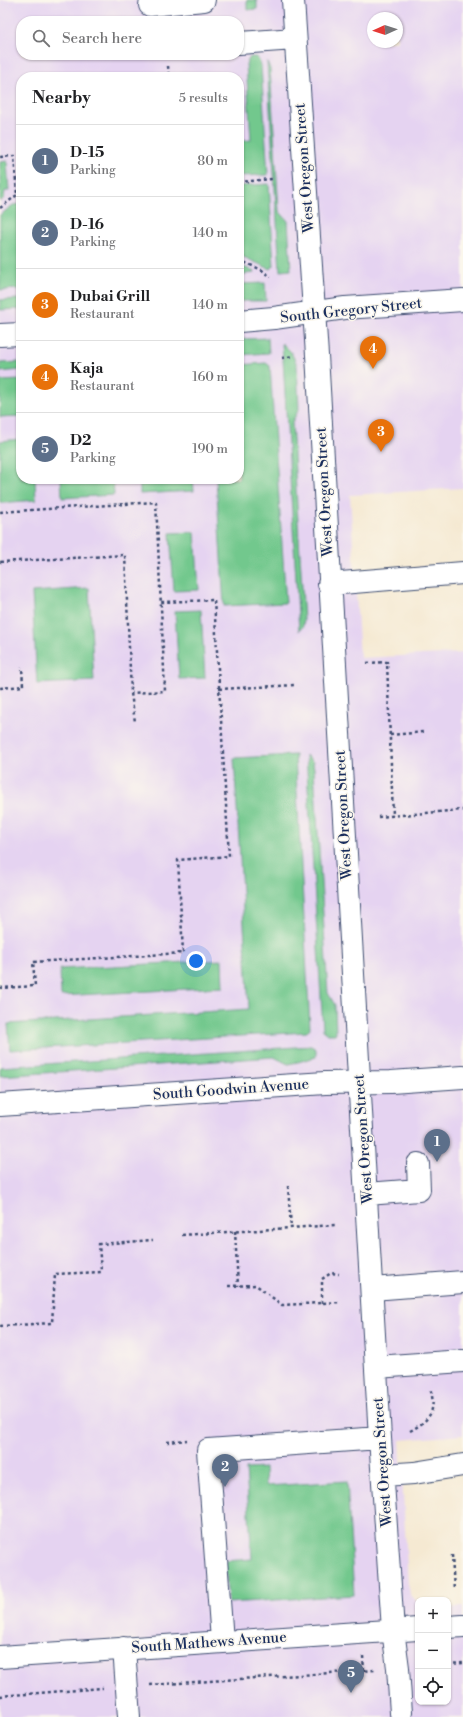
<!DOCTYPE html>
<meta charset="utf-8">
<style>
:root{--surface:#fff;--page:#f6f6f6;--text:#202124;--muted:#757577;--line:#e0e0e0;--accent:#7c3aed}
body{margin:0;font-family:"Libre Bodoni",serif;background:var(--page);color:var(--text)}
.controls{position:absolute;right:12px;bottom:12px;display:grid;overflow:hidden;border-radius:8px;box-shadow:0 1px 3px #0004}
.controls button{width:36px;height:36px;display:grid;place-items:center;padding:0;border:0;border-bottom:1px solid var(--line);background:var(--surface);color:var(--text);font:20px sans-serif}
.compass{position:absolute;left:367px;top:12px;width:36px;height:36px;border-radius:50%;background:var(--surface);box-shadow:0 1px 3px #0004;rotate:267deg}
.you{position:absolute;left:196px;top:961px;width:14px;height:14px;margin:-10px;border:3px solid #fff;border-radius:50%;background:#1a73e8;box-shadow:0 0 0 6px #1a73e833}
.badge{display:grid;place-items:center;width:26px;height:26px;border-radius:50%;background:var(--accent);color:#fff;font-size:13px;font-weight:700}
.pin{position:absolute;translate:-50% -33px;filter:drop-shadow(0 1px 2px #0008)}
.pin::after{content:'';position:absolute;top:21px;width:14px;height:12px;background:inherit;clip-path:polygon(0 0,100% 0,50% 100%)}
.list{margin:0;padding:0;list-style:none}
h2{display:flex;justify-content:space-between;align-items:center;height:52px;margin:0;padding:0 16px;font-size:17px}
h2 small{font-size:13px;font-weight:400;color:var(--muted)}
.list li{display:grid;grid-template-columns:26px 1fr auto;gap:12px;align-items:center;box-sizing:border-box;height:72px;padding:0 16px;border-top:1px solid var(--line)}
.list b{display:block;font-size:15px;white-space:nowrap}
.list p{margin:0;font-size:13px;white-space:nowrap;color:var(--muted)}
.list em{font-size:13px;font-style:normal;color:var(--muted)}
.icon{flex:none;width:22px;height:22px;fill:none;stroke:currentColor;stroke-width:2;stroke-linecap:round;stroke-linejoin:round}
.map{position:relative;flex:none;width:463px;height:1717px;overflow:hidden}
.search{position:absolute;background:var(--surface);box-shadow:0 1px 3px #0004;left:16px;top:16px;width:228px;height:44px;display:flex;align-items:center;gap:10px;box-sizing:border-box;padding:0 14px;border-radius:16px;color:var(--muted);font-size:15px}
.panel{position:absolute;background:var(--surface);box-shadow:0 1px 3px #0004;left:16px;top:72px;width:228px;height:412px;border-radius:16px}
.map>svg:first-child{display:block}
.built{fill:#e5d3f1;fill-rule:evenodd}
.green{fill:#72c88d;stroke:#467c76}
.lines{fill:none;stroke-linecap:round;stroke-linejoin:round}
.minor-casing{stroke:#3c4b6f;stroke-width:24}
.path{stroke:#3c4b6f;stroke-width:2.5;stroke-dasharray:3 3;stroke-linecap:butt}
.minor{stroke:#fff;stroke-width:22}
.labels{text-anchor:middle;stroke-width:3;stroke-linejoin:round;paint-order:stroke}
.street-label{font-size:15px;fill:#1b2f5e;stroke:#fbf7ec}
</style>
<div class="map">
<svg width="463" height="1717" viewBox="0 0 463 1717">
<rect width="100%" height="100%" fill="#fbf7ec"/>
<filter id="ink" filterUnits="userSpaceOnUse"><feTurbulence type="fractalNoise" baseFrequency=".025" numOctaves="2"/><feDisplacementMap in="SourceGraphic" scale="8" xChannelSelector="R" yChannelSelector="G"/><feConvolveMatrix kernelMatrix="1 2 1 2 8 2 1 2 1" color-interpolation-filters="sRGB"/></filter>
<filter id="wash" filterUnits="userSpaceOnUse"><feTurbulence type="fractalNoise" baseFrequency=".012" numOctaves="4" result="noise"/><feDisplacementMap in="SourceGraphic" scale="16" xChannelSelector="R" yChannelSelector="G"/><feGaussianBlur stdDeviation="0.9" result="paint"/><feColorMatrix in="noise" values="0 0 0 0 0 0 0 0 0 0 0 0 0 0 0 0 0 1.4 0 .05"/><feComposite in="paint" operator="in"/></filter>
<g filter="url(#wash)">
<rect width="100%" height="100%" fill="#f5e9d2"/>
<path class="built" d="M0 0H463V488L350 495 360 658 463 653V1435L400 1440 408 1583 410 1594 418 1603V1702H448V1608L463 1607V1717H0ZM373 18H397V42H373ZM21 21H239V55H21ZM21 77H239V479H21Z"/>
<path class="green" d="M247 0H257V9L247 10Z
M250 57H257L261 65 268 175 239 176V141L251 140 246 64Z
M267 61 270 69 279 211 288 221 291 270 280 271Z
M7 161 9 191H5L4 198 0 202V162Z
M269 184 274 266 270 269 239 255V186Z
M21 204V289L0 290V215L13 205Z
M239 265 253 271 254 273 239 275Z
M265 283 266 301H239V284Z
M21 299V309L0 310V300Z
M268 338 269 353 239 355V343L244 339Z
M282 343 291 352 297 365 299 409 292 422 304 620 303 626 299 631Z
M21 362V370L0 372V363Z
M266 363 270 366 286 603 224 606 216 479H239V365Z
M21 380V416L0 417V381Z
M21 439V479H35L36 500 0 503V441Z
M61 479H113L114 495 62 498Z
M140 479H193L194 491 140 494Z
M195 532 199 590 174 591 170 533Z
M89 588 94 681 37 684 32 592Z
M201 610 205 678 179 679 175 611Z
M295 755 310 1028 307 1032 10 1050 8 1024 249 1009 234 758Z
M306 755 313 762 314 769 328 993 335 1005 336 1034H328L323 1030Z
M222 960 223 987 61 996 60 969Z
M311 1046 316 1049V1057L298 1062 288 1064 274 1057 0 1076V1067Z
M265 1468 266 1486 347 1481 354 1595 228 1603 225 1561 252 1559 246 1469Z"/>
</g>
<g filter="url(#ink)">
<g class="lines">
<g class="minor-casing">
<path id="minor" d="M293 0 317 355 380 1438 393 1630 398 1668 401 1713
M150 5 204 0
M239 43 295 39
M239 321 274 318 345 308 463 300
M0 335 21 334
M329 584 463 573
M0 1105 325 1083 391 1082 463 1077
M367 1194 419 1190 418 1164
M372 1289 463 1282
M376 1367 463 1361
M383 1475 414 1473 463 1465
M448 1627 463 1626
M222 1641 208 1450 380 1438
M124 1648 129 1717
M0 1657 418 1629"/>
</g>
<path class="path" d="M168 66 169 77
M0 157 14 156 17 195 21 194
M239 182 272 179
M0 208 17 195
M239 260 262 270 271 277
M282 358 293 356
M0 512 156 502 165 691 131 693
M0 562 125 555 131 693 135 722
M367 663 387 662 393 816
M0 688 23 686 22 667
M219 689 296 685
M390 735 424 732
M378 817 463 810
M0 988 35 986 33 962 183 953 178 860 229 856 214 600 161 602
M288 1186 291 1228
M235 1231 238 1286
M182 1235 336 1225
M228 1286 256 1285 282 1305 341 1302
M322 1303V1279L331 1273 339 1274
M0 1326 52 1323 55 1274 101 1272 99 1244 153 1240
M410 1431C430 1420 437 1411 430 1388
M167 1442 187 1440
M452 1555 454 1591
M363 1656 364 1671
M448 1664 463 1663
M150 1685 375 1670
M0 1696 103 1688"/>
<use href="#minor" class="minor"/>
</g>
</g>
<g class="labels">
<g class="street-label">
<text transform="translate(304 168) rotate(-94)" y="5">West Oregon Street</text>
<text transform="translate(351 310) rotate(-6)" y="5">South Gregory Street</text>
<text transform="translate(324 492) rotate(-93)" y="5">West Oregon Street</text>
<text transform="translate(343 815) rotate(-93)" y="5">West Oregon Street</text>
<text transform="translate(231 1089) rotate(-4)" y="5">South Goodwin Avenue</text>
<text transform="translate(363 1139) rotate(-94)" y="5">West Oregon Street</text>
<text transform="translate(382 1462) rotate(-94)" y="5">West Oregon Street</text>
<text transform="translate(209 1642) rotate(-4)" y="5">South Mathews Avenue</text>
</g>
</g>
</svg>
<div class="controls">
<button>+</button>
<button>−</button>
<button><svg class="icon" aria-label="locate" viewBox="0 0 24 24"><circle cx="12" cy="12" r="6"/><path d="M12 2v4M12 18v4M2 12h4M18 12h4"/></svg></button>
</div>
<svg class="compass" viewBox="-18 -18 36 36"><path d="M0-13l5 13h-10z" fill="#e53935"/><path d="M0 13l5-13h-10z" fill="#757577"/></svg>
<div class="you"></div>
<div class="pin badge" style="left:437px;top:1162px;background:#5c6f8a">1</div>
<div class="pin badge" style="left:225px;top:1487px;background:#5c6f8a">2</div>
<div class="pin badge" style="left:381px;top:452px;background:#e8710a">3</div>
<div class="pin badge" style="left:373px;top:369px;background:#e8710a">4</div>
<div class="pin badge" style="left:351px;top:1693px;background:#5c6f8a">5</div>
<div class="search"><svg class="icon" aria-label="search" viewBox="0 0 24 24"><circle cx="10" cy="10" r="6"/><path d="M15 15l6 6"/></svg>Search here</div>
<section class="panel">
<h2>Nearby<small>5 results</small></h2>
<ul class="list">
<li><span class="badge" style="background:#5c6f8a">1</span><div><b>D-15</b><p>Parking</p></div><em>80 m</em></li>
<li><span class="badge" style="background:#5c6f8a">2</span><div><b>D-16</b><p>Parking</p></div><em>140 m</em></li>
<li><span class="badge" style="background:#e8710a">3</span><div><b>Dubai Grill</b><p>Restaurant</p></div><em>140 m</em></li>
<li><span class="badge" style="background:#e8710a">4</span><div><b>Kaja</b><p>Restaurant</p></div><em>160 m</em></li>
<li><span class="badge" style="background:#5c6f8a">5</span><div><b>D2</b><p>Parking</p></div><em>190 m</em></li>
</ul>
</section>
</div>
